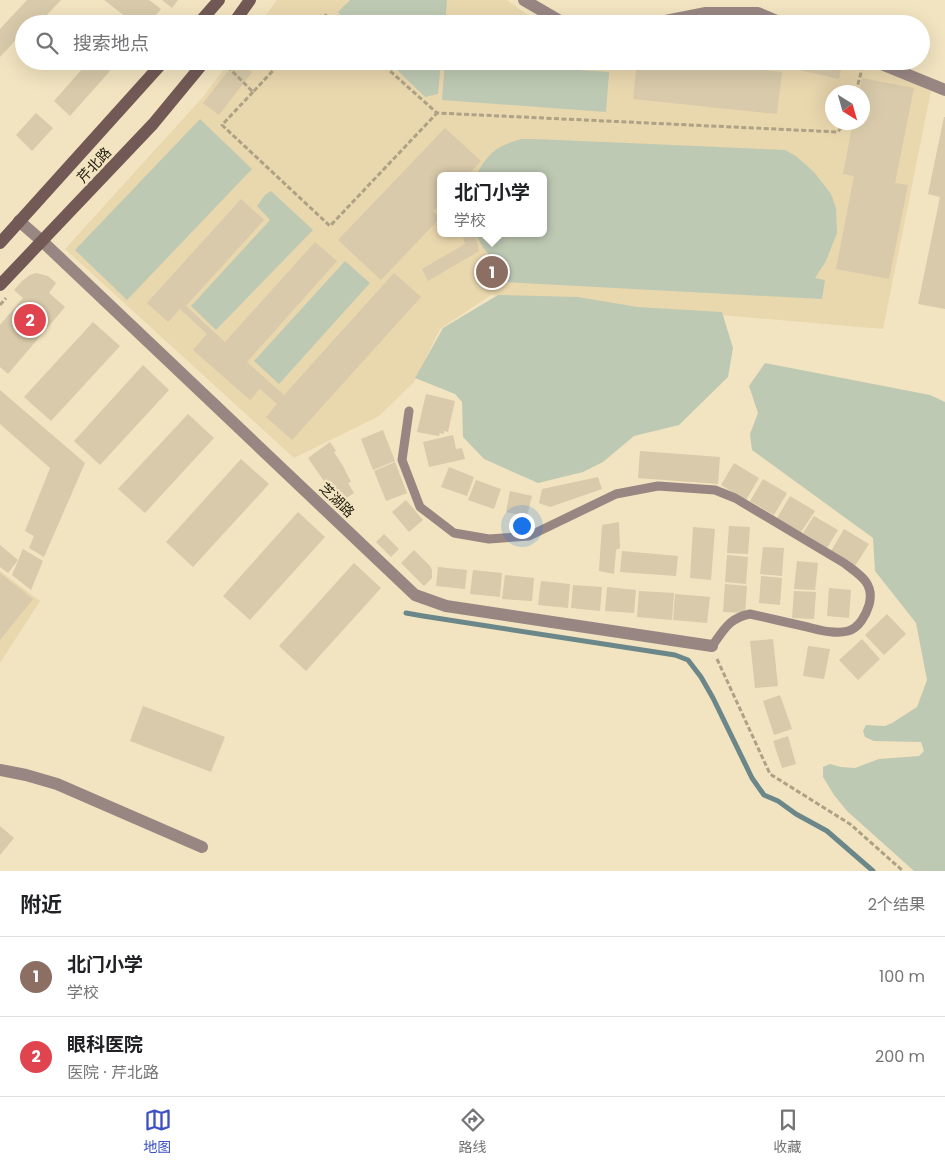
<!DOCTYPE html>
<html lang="zh">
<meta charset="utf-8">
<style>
:root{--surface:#fff;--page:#f6f6f6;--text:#202124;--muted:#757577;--line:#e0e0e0;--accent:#3d51c4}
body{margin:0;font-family:Poppins,"Noto Sans SC",sans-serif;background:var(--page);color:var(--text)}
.compass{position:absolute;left:825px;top:85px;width:45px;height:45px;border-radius:50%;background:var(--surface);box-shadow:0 5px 20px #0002;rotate:143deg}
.you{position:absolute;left:521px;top:525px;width:18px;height:18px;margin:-12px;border:4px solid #fff;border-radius:50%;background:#1a73e8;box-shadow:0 0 0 8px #1a73e833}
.badge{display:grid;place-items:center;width:32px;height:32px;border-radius:50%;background:var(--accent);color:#fff;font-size:16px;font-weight:700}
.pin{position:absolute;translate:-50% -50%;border:2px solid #fff;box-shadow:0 1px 5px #0006}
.popup{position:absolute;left:437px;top:172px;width:110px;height:65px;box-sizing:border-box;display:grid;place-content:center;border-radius:8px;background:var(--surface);filter:drop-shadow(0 1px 4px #0005);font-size:16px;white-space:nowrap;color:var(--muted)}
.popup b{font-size:19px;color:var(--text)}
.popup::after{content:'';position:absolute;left:50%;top:100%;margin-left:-10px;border:10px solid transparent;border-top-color:var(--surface)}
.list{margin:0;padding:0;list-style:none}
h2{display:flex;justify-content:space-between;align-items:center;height:65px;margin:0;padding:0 20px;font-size:21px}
h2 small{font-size:16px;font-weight:400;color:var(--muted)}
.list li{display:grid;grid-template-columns:32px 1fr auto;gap:15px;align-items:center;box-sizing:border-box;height:80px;padding:0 20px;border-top:1px solid var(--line)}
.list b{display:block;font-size:19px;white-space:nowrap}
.list p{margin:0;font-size:16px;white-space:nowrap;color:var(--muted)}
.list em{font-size:16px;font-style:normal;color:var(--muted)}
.icon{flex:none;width:28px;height:28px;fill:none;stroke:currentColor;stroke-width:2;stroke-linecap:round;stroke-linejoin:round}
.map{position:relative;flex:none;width:945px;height:871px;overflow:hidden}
.search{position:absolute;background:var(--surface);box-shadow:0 5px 20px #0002;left:15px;right:15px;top:15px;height:55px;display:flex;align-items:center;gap:12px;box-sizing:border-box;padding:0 18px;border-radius:28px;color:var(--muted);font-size:19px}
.sheet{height:225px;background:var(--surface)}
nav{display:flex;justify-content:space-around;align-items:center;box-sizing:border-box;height:70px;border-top:1px solid var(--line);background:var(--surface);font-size:14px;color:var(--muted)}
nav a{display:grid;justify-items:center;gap:2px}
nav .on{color:var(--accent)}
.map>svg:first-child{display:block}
.built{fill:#e9d7ae;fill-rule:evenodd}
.green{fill:#bec9b3}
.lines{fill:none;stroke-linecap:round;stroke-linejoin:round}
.stream{stroke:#6c878a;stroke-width:5}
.building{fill:#d8caaa}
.path{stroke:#ada285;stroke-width:3;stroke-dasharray:5 2.5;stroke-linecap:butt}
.service{stroke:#988683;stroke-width:9}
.minor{stroke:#988683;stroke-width:12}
.tertiary{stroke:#988683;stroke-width:12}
.secondary{stroke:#725956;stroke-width:12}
.labels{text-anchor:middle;stroke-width:5;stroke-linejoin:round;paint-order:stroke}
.street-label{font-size:14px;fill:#241f11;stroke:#f2e4c0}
</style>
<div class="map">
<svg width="945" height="871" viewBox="0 0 945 871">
<rect width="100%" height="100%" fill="#f2e4c0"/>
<path class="built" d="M277 0H507L540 24H259Z
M230 61H867L931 91 883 329 491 295 440 329 414 382 379 416 294 458 65 249 202 98ZM832 92H862V122H832ZM441 176H543V233H441Z
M0 571 40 601 0 663Z"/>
<path class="green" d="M350 0H447L445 24H350L338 12Z
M388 61H441L438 94 425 97Z
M445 61H531V67L609 72 606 112 442 100Z
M200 119 252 169 127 300 75 250Z
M521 139H536L785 150 796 156 814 172 831 194 836 208 837 233 826 261 815 278 825 280 822 299 487 281V264H498C488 254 481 246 475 233H543V176H476C488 153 495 147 521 139Z
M271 191 313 230 216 330 191 306 270 220 257 206 265 195Z
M345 261 370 283 279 384 254 361Z
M498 295 578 297 637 307 722 312 733 348 728 377 679 425 634 436 603 462 583 472 538 483 484 459 463 437 462 402 455 394 415 378 443 328Z
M765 363 930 395 945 402V871H914L847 811 834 795 823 777V767L830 764 841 767 855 768 879 759 919 756 924 751 921 742 874 741 865 737 863 731 866 725 885 726 892 723 917 707 927 680 916 623 875 571 873 538 752 450 750 434 758 413 749 386Z"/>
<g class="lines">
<path class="stream" d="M406 613 423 616 675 655 688 660 701 677 713 698 752 778 764 795 778 801 796 814 827 831 873 871"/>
</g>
<path class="building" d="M27 0H61L42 20 38 16 31 24H24V31L0 57V29Z
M104 0H149L161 9 149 24H135Z
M162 0H178L172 8Z
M89 61H99L110 71 70 116 54 101Z
M236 61H239L252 72 219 115 203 103Z
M637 61H688L782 72 777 114 633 99Z
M801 61H843L839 79 799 70Z
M862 78 914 88 895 183 908 185 889 279 836 269 854 176 843 174 853 122H862V92H859Z
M36 113 53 128 32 151 16 135Z
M944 117H945V309L918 304 940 197 928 194Z
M445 128 481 161 467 176H441V204L433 211 440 218 381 280 338 240Z
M241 199 264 220 186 306 225 342 315 242 337 261 247 362 284 395 394 273 421 297 292 440 266 417 277 404 260 389 250 400 193 350 207 334 180 309 168 322 147 303Z
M462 233H475L479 251 428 281 422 269 465 244Z
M36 273 48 276 56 283 49 293 65 307 8 374 0 367V325L23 298 14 290 22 281 30 275Z
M93 322 120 346 51 421 24 397Z
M143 365 169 390 100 465 74 441Z
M0 390 85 463 44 557 29 548 34 536 25 531 50 468 0 424Z
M426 394 455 401 448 432 444 431V434L440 433 439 436 417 432Z
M188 414 214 438 145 513 118 489Z
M383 430 395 461 373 470 361 439Z
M453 435 456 449 462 448 465 459 429 467 423 442Z
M330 442 336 451 334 452 343 466 351 482 348 483 354 493 339 503 308 458Z
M640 451 720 457 718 484 638 478Z
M241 459 269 484 193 567 166 542Z
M395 462 407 493 386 501 374 471Z
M734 463 759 478 746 500 721 485Z
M449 467 474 477 467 496 441 487Z
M598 477 602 489 550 507 539 503 542 489Z
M763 479 787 493 774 515 750 501Z
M476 480 501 489 494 509 468 500Z
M510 491 532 496 527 516 506 512Z
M790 496 815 511 801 532 777 518Z
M406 500 423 520 409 532 392 512Z
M298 512 325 537 250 620 223 596Z
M814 516 838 530 827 548 803 533Z
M619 522 620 548 616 550 614 574 599 571 602 525Z
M729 526 750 527 748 554 727 553Z
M693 527 715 529 711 580 690 578Z
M844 529 869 544 855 566 831 551Z
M384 534 399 549 391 557 376 542Z
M0 545 18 560 8 573 0 567Z
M763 547 784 548 782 576 760 574Z
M23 549 43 561 31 590 12 575Z
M414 550 430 566 432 570V578L424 586 401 563Z
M622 551 678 556 676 576 620 572Z
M727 555 748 557 746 584 725 582Z
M797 561 818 563 815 590 794 589Z
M354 563 381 588 306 671 279 646Z
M438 567 467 570 465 589 436 586Z
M473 570 502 573 500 597 470 594Z
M0 573 33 599 0 640Z
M505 575 534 578 532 601 502 599Z
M761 576 782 578 780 605 759 603Z
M541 581 570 584 568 608 538 605Z
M725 584 747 586 745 613 723 612Z
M573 585 602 587 600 611 571 608Z
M607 587 636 590 634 613 605 611Z
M829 588 851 590 849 618 827 616Z
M639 591 674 593 672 620 637 617Z
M794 591 816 592 814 619 792 618Z
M675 594 710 597 707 623 673 620Z
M887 614 906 634 884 655 865 635Z
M773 639 778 686 755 688 750 641Z
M862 639 880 659 858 680 839 660Z
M808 646 830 649 824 679 803 676Z
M780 695 792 729 774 735 763 701Z
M143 706 225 737 211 772 130 741Z
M788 736 796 764 782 768 773 741Z
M0 826 14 838 0 855Z"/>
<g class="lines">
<path class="path" d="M318 24 326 15 336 24
M222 61 253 92 282 61
M379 61 437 113 838 132 845 122
M253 92 222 125 330 226 437 113
M856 92 862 69
M0 305 6 298
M717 659 770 774 850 824 903 871"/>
<path class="service" d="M409 411 402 460 420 507 454 533 489 539 529 536 616 494 658 486 715 490 735 498 844 563C860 575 875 583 869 605 866 615 859 628 848 631 834 635 817 629 803 626 785 622 768 618 750 614 729 618 724 630 712 646"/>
<path class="minor" d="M524 0 565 24
M650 24 706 13H758L784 24
M874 61 945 90
M19 221 42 241 415 595 446 606 712 646"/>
<path class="tertiary" d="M0 770 26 775 57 784 202 847"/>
<path class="secondary" d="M198 24 219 0
M233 24 250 0
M0 243 164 61
M0 285 153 124 205 61"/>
</g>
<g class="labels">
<g class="street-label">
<text transform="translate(94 165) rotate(-47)" y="5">芹北路</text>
<text transform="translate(337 500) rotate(44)" y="5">芝湖路</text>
</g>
</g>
</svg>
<svg class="compass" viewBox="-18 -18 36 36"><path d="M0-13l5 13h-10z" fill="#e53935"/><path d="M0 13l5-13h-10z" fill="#757577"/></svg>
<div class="you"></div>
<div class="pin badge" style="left:492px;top:272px;background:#8d6e63">1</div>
<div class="popup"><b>北门小学</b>学校</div>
<div class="pin badge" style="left:30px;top:320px;background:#e0444e">2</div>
<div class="search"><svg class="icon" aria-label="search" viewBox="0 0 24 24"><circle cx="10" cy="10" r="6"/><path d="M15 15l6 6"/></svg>搜索地点</div>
</div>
<section class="sheet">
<h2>附近<small>2个结果</small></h2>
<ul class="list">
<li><span class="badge" style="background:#8d6e63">1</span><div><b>北门小学</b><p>学校</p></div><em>100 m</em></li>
<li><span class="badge" style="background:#e0444e">2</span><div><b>眼科医院</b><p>医院 · 芹北路</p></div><em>200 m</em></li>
</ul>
</section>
<nav>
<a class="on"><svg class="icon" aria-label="map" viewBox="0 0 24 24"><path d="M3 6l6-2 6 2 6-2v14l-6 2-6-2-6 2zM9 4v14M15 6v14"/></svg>地图</a>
<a><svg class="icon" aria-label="directions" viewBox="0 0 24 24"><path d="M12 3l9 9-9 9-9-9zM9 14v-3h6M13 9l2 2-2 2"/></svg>路线</a>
<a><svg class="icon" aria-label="saved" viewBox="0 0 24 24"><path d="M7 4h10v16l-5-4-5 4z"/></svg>收藏</a>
</nav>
